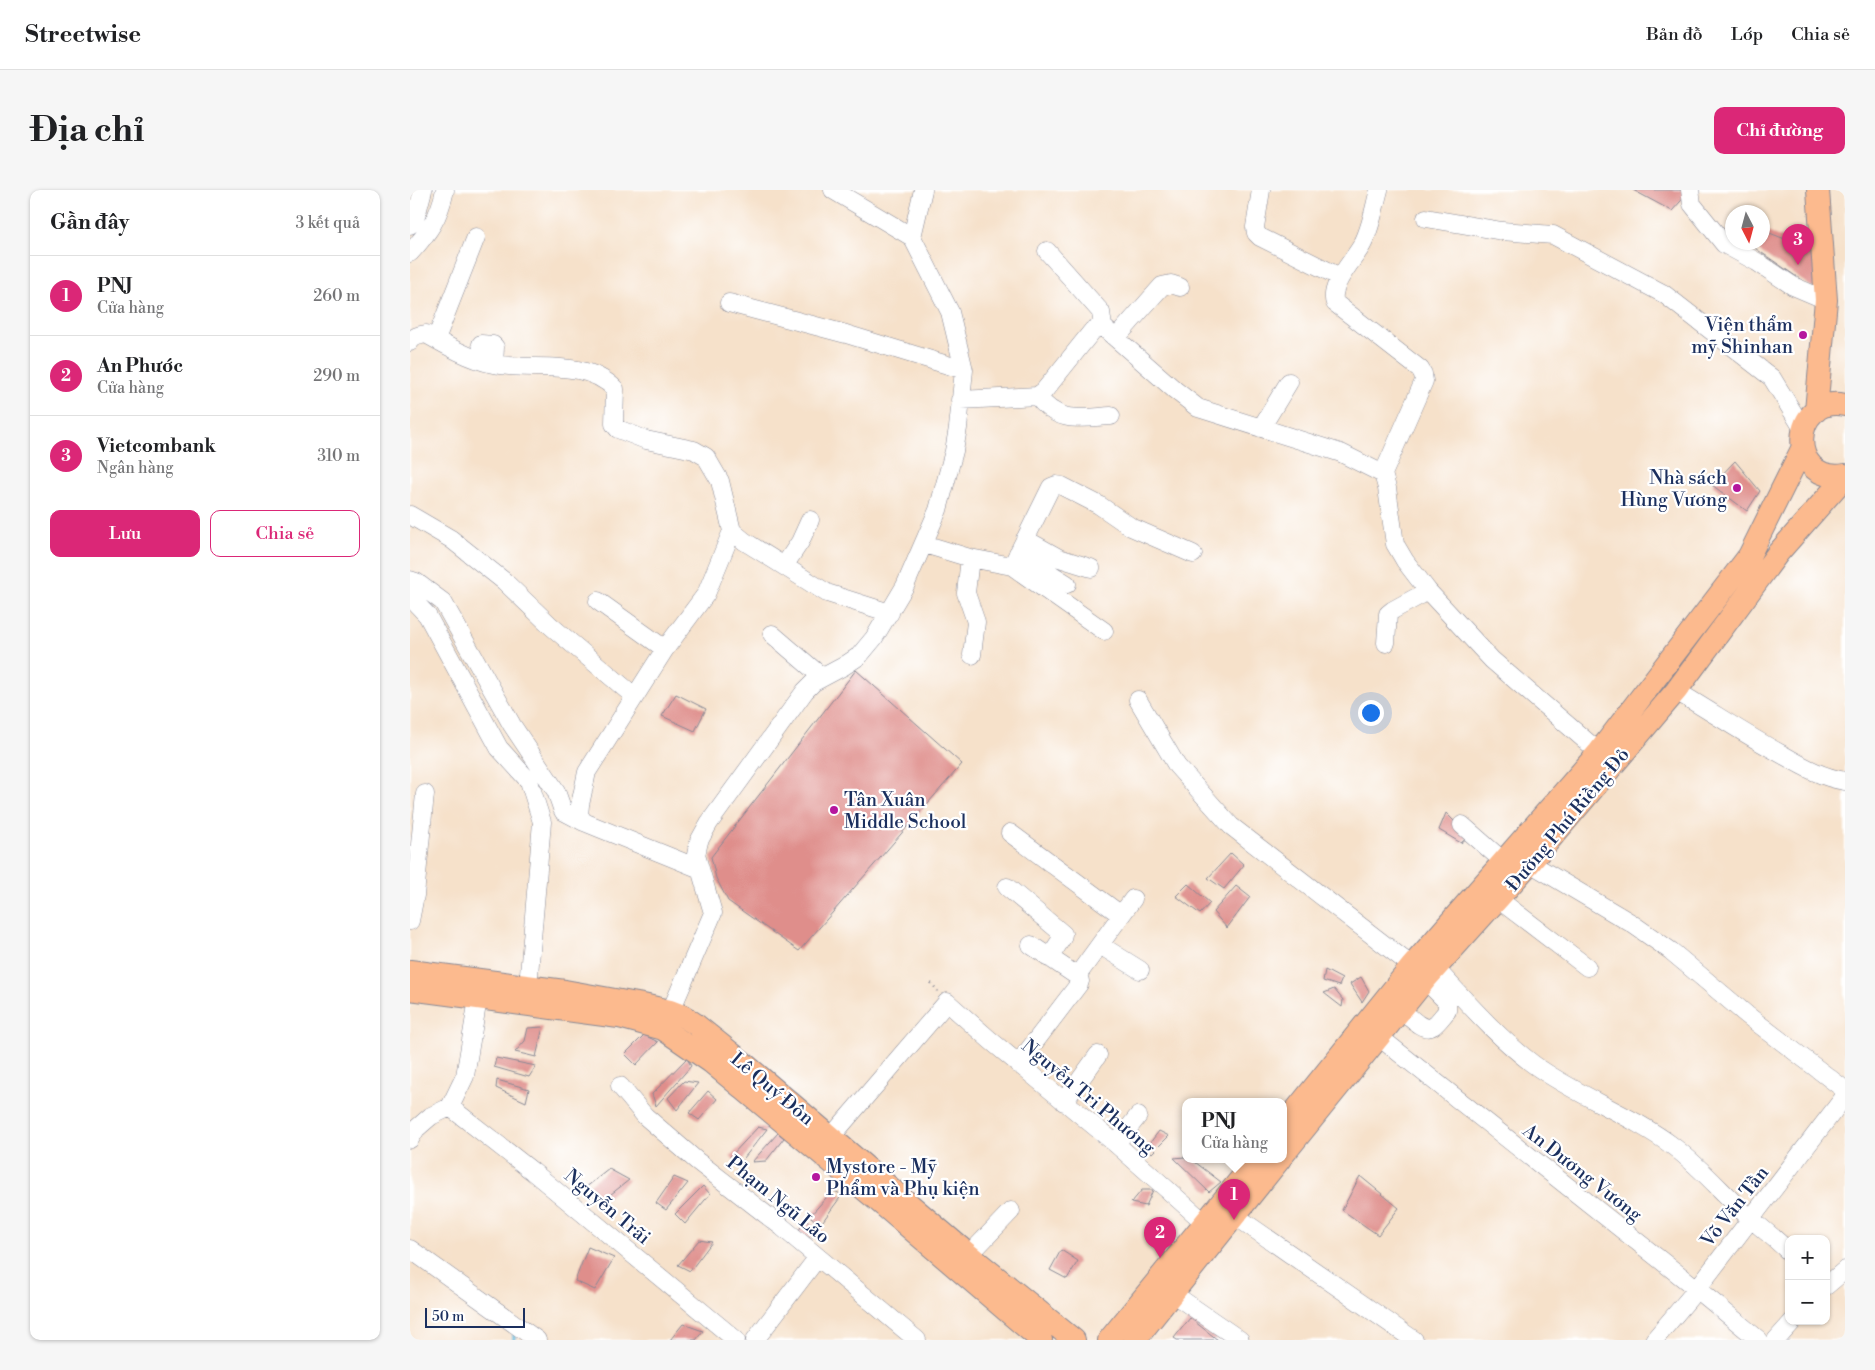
<!DOCTYPE html>
<html lang="vi">
<meta charset="utf-8">
<style>
:root{--surface:#fff;--page:#f6f6f6;--text:#202124;--muted:#757577;--line:#e0e0e0;--accent:#db2777}
body{margin:0;font-family:"Libre Bodoni",serif;background:var(--page);color:var(--text)}
.controls{position:absolute;right:15px;bottom:15px;display:grid;overflow:hidden;border-radius:10px;box-shadow:0 1px 4px #0004}
.controls button{width:45px;height:45px;display:grid;place-items:center;padding:0;border:0;border-bottom:1px solid var(--line);background:var(--surface);color:var(--text);font:25px sans-serif}
.compass{position:absolute;left:1315px;top:15px;width:45px;height:45px;border-radius:50%;background:var(--surface);box-shadow:0 1px 4px #0004;rotate:174deg}
.scale{position:absolute;left:15px;bottom:12px;width:100px;box-sizing:border-box;padding-left:5px;border:2px solid #1b2f5e;border-top:0;font-size:14px;line-height:18px;white-space:nowrap;color:#1b2f5e;-webkit-text-stroke:4px #fff;paint-order:stroke}
.you{position:absolute;left:960px;top:522px;width:18px;height:18px;margin:-12px;border:4px solid #fff;border-radius:50%;background:#1a73e8;box-shadow:0 0 0 8px #1a73e833}
.badge{display:grid;place-items:center;width:32px;height:32px;border-radius:50%;background:var(--accent);color:#fff;font-size:16px;font-weight:700}
.pin{position:absolute;translate:-50% -41px;filter:drop-shadow(0 1px 2px #0008)}
.pin::after{content:'';position:absolute;top:26px;width:18px;height:15px;background:inherit;clip-path:polygon(0 0,100% 0,50% 100%)}
.popup{position:absolute;left:772px;top:908px;width:105px;height:65px;box-sizing:border-box;display:grid;place-content:center;border-radius:10px;background:var(--surface);filter:drop-shadow(0 1px 4px #0005);font-size:16px;white-space:nowrap;color:var(--muted)}
.popup b{font-size:19px;color:var(--text)}
.popup::after{content:'';position:absolute;left:50%;top:100%;margin-left:-10px;border:10px solid transparent;border-top-color:var(--surface)}
.list{margin:0;padding:0;list-style:none}
h2{display:flex;justify-content:space-between;align-items:center;height:65px;margin:0;padding:0 20px;font-size:21px}
h2 small{font-size:16px;font-weight:400;color:var(--muted)}
.list li{display:grid;grid-template-columns:32px 1fr auto;gap:15px;align-items:center;box-sizing:border-box;height:80px;padding:0 20px;border-top:1px solid var(--line)}
.list b{display:block;font-size:19px;white-space:nowrap}
.list p{margin:0;font-size:16px;white-space:nowrap;color:var(--muted)}
.list em{font-size:16px;font-style:normal;color:var(--muted)}
.actions{display:flex;gap:10px;padding:15px 20px}
.actions a{flex:1;padding:11px 0;border:1px solid var(--accent);border-radius:10px;text-align:center;font-size:18px;color:var(--accent)}
.actions .main{background:var(--accent);color:#fff}
.map{position:relative;flex:none;width:1435px;height:1150px;overflow:hidden;border-radius:10px}
header{display:flex;align-items:center;gap:30px;box-sizing:border-box;height:70px;padding:0 25px;background:var(--surface);border-bottom:1px solid var(--line)}
header strong{font-size:24px}
nav{display:flex;gap:28px;margin-inline-start:auto;font-size:18px}
.intro{display:flex;align-items:center;justify-content:space-between;box-sizing:border-box;height:120px;padding:0 30px}
h1{margin:0;font-size:35px}
.button{padding:12px 22px;border-radius:10px;background:var(--accent);color:#fff;font-size:18px;font-weight:700}
main{display:flex;gap:30px;padding:0 30px}
aside{flex:1;background:var(--surface);border-radius:10px;box-shadow:0 1px 4px #0004}
.map>svg:first-child{display:block}
.lines{fill:none;stroke-linecap:round;stroke-linejoin:round}
.stream{stroke:#60b9dd;stroke-width:4}
.building{fill:#df8e8b}
.minor-casing{stroke:#888894;stroke-width:19}
.major-casing{stroke:#888894;stroke-width:24}
.path{stroke:#888894;stroke-width:2.5;stroke-dasharray:1 4;stroke-linecap:butt}
.minor{stroke:#fff;stroke-width:18}
.major{stroke:#fcba8e;stroke-width:22}
.poi-dot{fill:#b5179e;stroke:#fff;stroke-width:2}
.labels{text-anchor:middle;stroke-width:4.5;stroke-linejoin:round;paint-order:stroke}
.poi-label{font-size:19px;fill:#1b2f5e;stroke:#fff;text-anchor:end}
.street-label{font-size:19px;fill:#1b2f5e;stroke:#fff}
</style>
<header>
<strong>Streetwise</strong>
<nav><a>Bản đồ</a><a>Lớp</a><a>Chia sẻ</a></nav>
</header>
<div class="intro"><h1>Địa chỉ</h1><a class="button">Chỉ đường</a></div>
<main>
<aside>
<h2>Gần đây<small>3 kết quả</small></h2>
<ul class="list">
<li><span class="badge">1</span><div><b>PNJ</b><p>Cửa hàng</p></div><em>260 m</em></li>
<li><span class="badge">2</span><div><b>An Phước</b><p>Cửa hàng</p></div><em>290 m</em></li>
<li><span class="badge">3</span><div><b>Vietcombank</b><p>Ngân hàng</p></div><em>310 m</em></li>
</ul>
<div class="actions"><a class="main">Lưu</a><a>Chia sẻ</a></div>
</aside>
<div class="map">
<svg width="1435" height="1150" viewBox="0 0 1435 1150">
<rect width="100%" height="100%" fill="#fff"/>
<filter id="ink" filterUnits="userSpaceOnUse"><feTurbulence type="fractalNoise" baseFrequency=".02" numOctaves="2"/><feDisplacementMap in="SourceGraphic" scale="10" xChannelSelector="R" yChannelSelector="G"/><feConvolveMatrix kernelMatrix="1 2 1 2 8 2 1 2 1" color-interpolation-filters="sRGB"/></filter>
<filter id="wash" filterUnits="userSpaceOnUse"><feTurbulence type="fractalNoise" baseFrequency=".0096" numOctaves="4" result="noise"/><feDisplacementMap in="SourceGraphic" scale="20" xChannelSelector="R" yChannelSelector="G"/><feGaussianBlur stdDeviation="1.12" result="paint"/><feColorMatrix in="noise" values="0 0 0 0 0 0 0 0 0 0 0 0 0 0 0 0 0 1.4 0 .05"/><feComposite in="paint" operator="in"/></filter>
<g filter="url(#wash)">
<rect width="100%" height="100%" fill="#f6e1ca"/>
<g class="lines">
<path class="stream" d="M104 1150V1145"/>
</g>
<g id="blocks">
<path class="building" d="M1223 0H1277L1278 3 1262 21Z
M1352 40 1408 62 1409 90 1403 98 1336 52H1352Z
M1325 271 1350 301 1337 321 1302 295Z
M446 480 552 574 389 761 318 711 306 688 301 667Z
M266 504 296 519 285 541 252 526Z
M1036 623 1059 646 1051 653 1029 640Z
M821 663 834 675 814 699 798 688Z
M778 694 800 713 790 724 766 706Z
M826 696 840 707 817 738 803 722Z
M915 780 932 789 929 796 913 791Z
M951 787 959 801 952 812 940 794Z
M924 799 933 810 932 817 914 803Z
M133 837 126 867 105 862 115 851 118 838Z
M234 845 248 852 226 875 215 864Z
M86 868 126 876 119 887 84 877Z
M277 868 281 876 246 916 242 904Z
M87 890 119 899 116 912 86 898Z
M274 891 288 893 267 920 258 908Z
M298 901 307 909 289 930 279 923Z
M348 937 357 939 330 973 320 967Z
M749 941 759 946 742 963 736 958Z
M368 943 374 948 356 971 342 972Z
M775 967V969H781L811 992 799 1002 764 968Z
M199 979 219 990 191 1012 175 998Z
M950 986 989 1018 968 1045 932 1020Z
M264 987 278 993 256 1020 246 1013Z
M293 996 300 1004 275 1034 265 1024Z
M423 1000 432 1005 410 1035 400 1026Z
M732 1000H743L736 1016 721 1013Z
M395 1030 413 1041 400 1048 388 1042Z
M289 1050 302 1052 280 1081 268 1075Z
M178 1057 204 1068 185 1100 165 1091Z
M651 1060 668 1071 657 1089 640 1080Z
M780 1128 808 1150H767L764 1148Z
M273 1134 293 1141 286 1150H260Z"/>
</g>
</g>
<g filter="url(#ink)">
<use href="#blocks" fill-opacity="0" stroke="#888894" stroke-width="1"/>
<g class="lines">
<g class="minor-casing">
<path id="minor" d="M851 0 845 37 846 43 850 47 930 87
M969 0C964 18 961 39 952 55 944 70 918 96 925 113L1010 179 1013 184 1014 191 973 284
M1280 0 1282 14 1314 54 1347 72 1383 96 1416 110
M1016 28 1092 41 1143 45 1254 104 1362 188 1393 239
M0 35 5 30 13 0
M502 47 513 0
M637 61 691 122 693 137 765 200 788 218 931 263 973 284 977 298 985 354 995 371 1018 401 1082 470 1189 562
M0 63C19 42 29 28 35 0
M319 113 436 144 554 180
M706 148 752 96 761 94 770 97
M26 149 66 47
M0 152C3 146 10 145 16 144 37 156 60 169 83 174 122 182 174 167 205 199L204 234 208 239 236 250 284 260 296 267 310 291 322 341 334 351 417 403 480 423
M71 154 83 155 85 157 84 174
M627 206C648 234 670 228 701 226
M550 210 627 206 634 201 683 140 693 137
M851 238 879 192
M0 325 41 349 94 391 141 436 224 506
M615 349 649 368 681 378
M514 354 560 368 602 376 694 441
M608 363 657 394
M560 368 556 403 566 432 562 465
M374 376 390 352 400 330
M602 376 641 297 646 295 652 296 689 315 721 337 783 364
M0 390 6 392 33 412 102 535 146 601 153 621 174 632
M0 407 17 425 89 558 119 591 132 632 118 796
M188 411 255 459
M362 444 412 487
M976 453 978 424 983 420 1018 401
M1266 501C1302 522 1337 546 1375 566 1394 577 1414 588 1435 591
M728 510 767 576 821 636 1002 776
M1052 635 1093 671
M600 643 711 725
M1120 673 1221 733 1261 761 1337 825 1435 900
M290 679 174 632 169 625 170 615 177 582 255 459 296 404 322 341
M597 697 653 744 652 748 639 768
M1088 709 1177 777
M0 731 5 705 15 604
M690 755 730 780
M1025 778C1056 811 1086 846 1123 874 1167 906 1220 924 1264 957 1292 978 1315 1006 1341 1029 1354 1040 1367 1050 1379 1062
M667 786 723 709
M991 820C998 825 1013 843 1023 836 1028 833 1033 825 1037 821V812L1015 790
M256 832 303 723 286 665 289 651 299 633 395 501 404 492 434 476 449 466 464 448 495 396 528 320 544 261 548 238 554 180 540 122 502 47 423 0
M959 839 1287 1099 1349 1150
M608 874 669 794 670 791 667 786 621 755
M210 896 235 926 287 971 372 1037 507 1150
M654 912 688 865
M40 917 122 981 326 1150
M421 947 537 812 580 850 706 954 795 1033
M0 949 6 939 21 926 40 917 55 886 70 797
M706 954 728 926
M824 1025 1004 1150
M0 1059 127 1150
M559 1065 601 1021
M1416 1096 1435 1080
M762 1103 830 1150
M345 1150 408 1067
M1244 1150 1287 1099 1435 906
M1366 1150 1383 1131"/>
</g>
<g class="major-casing">
<path id="major" d="M1435 215C1381 203 1375 294 1435 285
M1406 221 1416 110 1408 0
M0 781 155 801 233 815 260 821 273 826 285 834 330 870 559 1065 664 1150
M0 799 209 827 253 839 301 872 466 1009 631 1150
M873 936 1002 776 1189 562 1339 366 1392 259
M873 965 1015 790 1120 673 1266 501 1368 363 1435 287
M699 1150 847 969
M725 1150 870 969"/>
</g>
<path class="path" d="M521 793 528 801"/>
<use href="#minor" class="minor"/>
<use href="#major" class="major"/>
</g>
</g>
<g class="poi-dot">
<circle cx="1393" cy="145" r="5"/>
<circle cx="1327" cy="298" r="5"/>
<circle cx="424" cy="620" r="5"/>
<circle cx="406" cy="987" r="5"/>
</g>
<g class="labels">
<g class="poi-label">
<text x="1383" y="141">Viện thẩm<tspan x="1383" dy="22">mỹ Shinhan</tspan></text>
<text x="1317" y="294">Nhà sách<tspan x="1317" dy="22">Hùng Vương</tspan></text>
<text x="434" y="616" text-anchor="start">Tân Xuân<tspan x="434" dy="22">Middle School</tspan></text>
<text x="416" y="983" text-anchor="start">Mystore - Mỹ<tspan x="416" dy="22">Phẩm và Phụ kiện</tspan></text>
</g>
<g class="street-label">
<text transform="translate(1157 629) rotate(-50)" y="7">Đường Phú Riềng Đỏ</text>
<text transform="translate(363 898) rotate(40)" y="7">Lê Quý Đôn</text>
<text transform="translate(679 906) rotate(40)" y="7">Nguyễn Tri Phương</text>
<text transform="translate(1173 982) rotate(38)" y="7">An Dương Vương</text>
<text transform="translate(369 1009) rotate(39)" y="7">Phạm Ngũ Lão</text>
<text transform="translate(198 1016) rotate(40)" y="7">Nguyễn Trãi</text>
<text transform="translate(1324 1016) rotate(-52)" y="7">Võ Văn Tần</text>
</g>
</g>
</svg>
<div class="controls">
<button>+</button>
<button>−</button>
</div>
<svg class="compass" viewBox="-18 -18 36 36"><path d="M0-13l5 13h-10z" fill="#e53935"/><path d="M0 13l5-13h-10z" fill="#757577"/></svg>
<div class="scale">50 m</div>
<div class="you"></div>
<div class="pin badge" style="left:824px;top:1030px">1</div>
<div class="popup"><b>PNJ</b>Cửa hàng</div>
<div class="pin badge" style="left:750px;top:1068px">2</div>
<div class="pin badge" style="left:1388px;top:75px">3</div>
</div>
</main>
